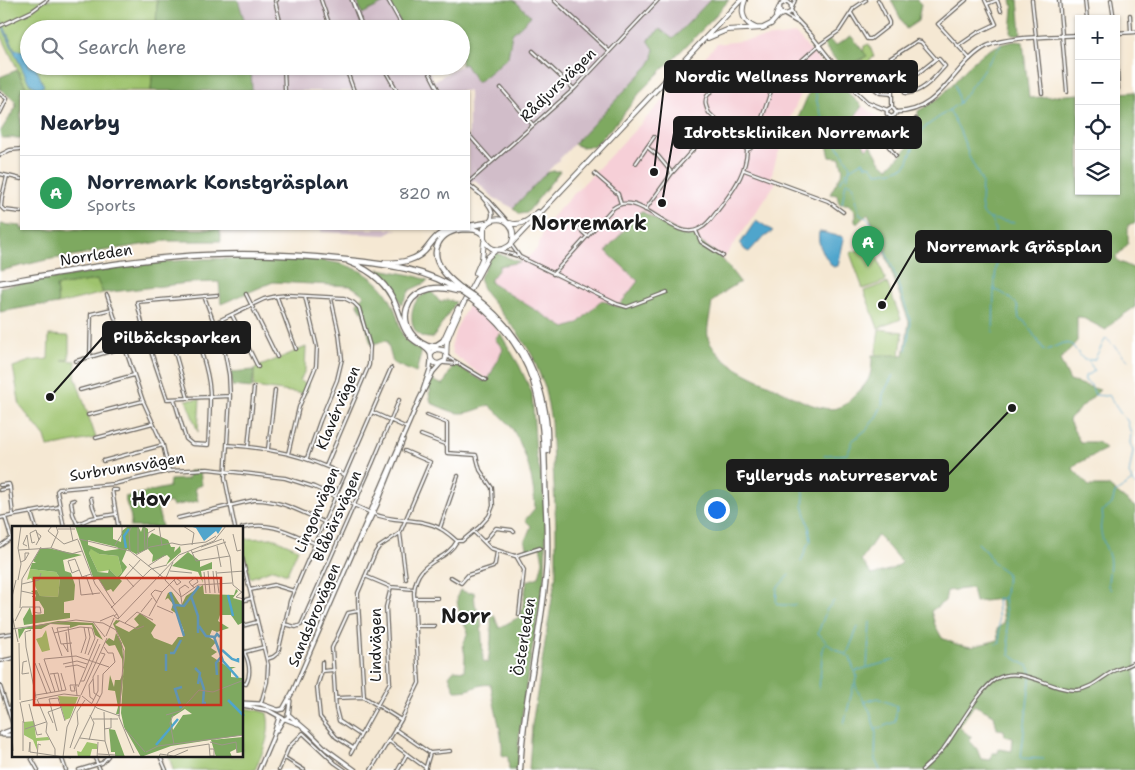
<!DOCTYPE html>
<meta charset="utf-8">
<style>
:root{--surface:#fff;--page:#f2f2f3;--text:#1f2937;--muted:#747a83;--line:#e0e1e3;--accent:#db2777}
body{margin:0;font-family:"Shantell Sans",sans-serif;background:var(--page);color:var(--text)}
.controls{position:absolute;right:15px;top:15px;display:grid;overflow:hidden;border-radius:0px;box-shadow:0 1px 4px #0004}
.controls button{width:45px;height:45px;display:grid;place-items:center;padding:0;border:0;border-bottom:1px solid var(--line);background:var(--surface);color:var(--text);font:25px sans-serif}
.you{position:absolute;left:716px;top:509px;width:18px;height:18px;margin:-12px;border:4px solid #fff;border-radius:50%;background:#1a73e8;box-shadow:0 0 0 8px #1a73e833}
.badge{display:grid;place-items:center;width:32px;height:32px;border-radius:50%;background:var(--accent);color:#fff;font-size:16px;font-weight:700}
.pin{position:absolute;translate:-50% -41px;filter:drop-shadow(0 1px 2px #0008)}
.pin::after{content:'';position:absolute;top:26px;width:18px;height:15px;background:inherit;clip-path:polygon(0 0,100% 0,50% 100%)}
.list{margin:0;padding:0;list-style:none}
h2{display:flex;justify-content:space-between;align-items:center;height:65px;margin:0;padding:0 20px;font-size:21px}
h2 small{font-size:16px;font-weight:400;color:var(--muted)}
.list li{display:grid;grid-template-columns:32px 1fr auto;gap:15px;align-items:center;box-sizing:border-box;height:75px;padding:0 20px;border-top:1px solid var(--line)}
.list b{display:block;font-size:19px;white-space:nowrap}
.list p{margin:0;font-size:16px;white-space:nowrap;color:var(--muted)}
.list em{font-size:16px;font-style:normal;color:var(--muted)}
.icon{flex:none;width:28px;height:28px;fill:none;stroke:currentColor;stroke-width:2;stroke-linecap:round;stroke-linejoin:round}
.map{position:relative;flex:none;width:1135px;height:770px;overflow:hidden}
.search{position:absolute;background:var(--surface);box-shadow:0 1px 4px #0004;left:20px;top:20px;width:450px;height:55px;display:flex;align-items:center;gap:12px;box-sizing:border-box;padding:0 18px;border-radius:28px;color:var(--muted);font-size:19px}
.panel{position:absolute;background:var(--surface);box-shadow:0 1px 4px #0004;left:20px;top:90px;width:450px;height:140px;border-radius:0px}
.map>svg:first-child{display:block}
.built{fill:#f6cfd7}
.industrial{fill:#d1bdc9}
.green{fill:#9ec36d;stroke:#5d7044}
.forest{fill:#7ea960;stroke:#4d623e;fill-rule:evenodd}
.water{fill:#50a5cc;stroke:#366074}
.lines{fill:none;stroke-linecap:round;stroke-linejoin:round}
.stream{stroke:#50a5cc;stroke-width:1}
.minor-casing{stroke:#68635c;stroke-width:4.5}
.tertiary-casing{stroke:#68635c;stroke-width:5}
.secondary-casing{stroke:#68635c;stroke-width:5.5}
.primary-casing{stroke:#68635c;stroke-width:6}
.trunk-casing{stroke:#68635c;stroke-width:7}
.minor{stroke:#fff;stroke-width:2}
.tertiary{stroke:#fff;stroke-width:2.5}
.secondary{stroke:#fff;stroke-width:3}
.primary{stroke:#fff;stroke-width:4}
.trunk{stroke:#fff;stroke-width:4.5}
.trunk-bridge-casing{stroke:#68635c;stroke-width:7;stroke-linecap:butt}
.trunk-bridge{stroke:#fff;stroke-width:4.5}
.labels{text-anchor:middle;stroke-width:4;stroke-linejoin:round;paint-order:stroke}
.street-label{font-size:15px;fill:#1c1c1c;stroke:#fff}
.district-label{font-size:20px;font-weight:bold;fill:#1c1c1c;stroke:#fff}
.inset-river{fill:none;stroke:#50a5cc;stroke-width:2.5}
.inset-road{fill:none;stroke:#9e968a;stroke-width:1}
.view{fill:#c8321e;fill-opacity:0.15;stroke:#c8321e;stroke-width:2.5}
.inset-edge{fill:none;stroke:#1c1c1c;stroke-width:2.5}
.leader{fill:none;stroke:#1c1c1c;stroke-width:2}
.callout-dot{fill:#1c1c1c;stroke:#fff;stroke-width:2}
.callout{fill:#1c1c1c;stroke:#1c1c1c;stroke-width:2}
.callout-label{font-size:16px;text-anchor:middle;font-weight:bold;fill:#fff}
</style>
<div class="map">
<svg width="1135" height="770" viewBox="0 0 1135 770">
<rect width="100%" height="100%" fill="#fff"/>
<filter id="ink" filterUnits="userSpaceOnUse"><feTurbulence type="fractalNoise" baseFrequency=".02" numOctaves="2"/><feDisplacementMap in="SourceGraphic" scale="10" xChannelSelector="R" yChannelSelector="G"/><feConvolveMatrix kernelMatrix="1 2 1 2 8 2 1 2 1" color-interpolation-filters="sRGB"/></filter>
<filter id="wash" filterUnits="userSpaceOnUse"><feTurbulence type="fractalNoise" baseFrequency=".0096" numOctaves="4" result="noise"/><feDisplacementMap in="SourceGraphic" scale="20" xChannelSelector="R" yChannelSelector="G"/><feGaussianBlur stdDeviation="1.12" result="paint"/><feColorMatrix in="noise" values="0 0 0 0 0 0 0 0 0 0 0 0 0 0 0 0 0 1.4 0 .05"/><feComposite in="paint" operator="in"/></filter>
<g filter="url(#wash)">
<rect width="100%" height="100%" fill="#f5e8d3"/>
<path class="built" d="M796 34 829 72 827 76 806 88 800 96 792 114 783 144 777 156 771 177 776 180 775 184 723 260 699 241 696 235 686 236 641 211 606 251 638 281 618 307 585 318 577 324 565 328 491 283V279L499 269V266L520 262 524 256 527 258 537 249 547 222 717 44Z
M862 106 887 123 881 135 866 149 852 121Z
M469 303 493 324 500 333 495 339 503 349 488 380 453 354 451 347 456 329Z"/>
<path class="industrial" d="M238 0H357L362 14 388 0 404 29H247Z
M514 0H710L673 39 648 40 654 49 653 58 649 65 513 208 494 198 475 180 469 183V91H252L251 66H426L434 81 465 63 477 83 508 57 512 34 530 16Z
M321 229H397L386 235 321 232Z"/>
<path class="green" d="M0 0H157L156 29H29V66H153L151 91H28L0 33Z
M869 44 874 57 848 76 842 71 863 59 864 46Z
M873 245 886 281 863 289 850 253Z
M97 280 103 293 58 304 56 286Z
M887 283 901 319 878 328 864 291Z
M879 329 903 332 898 370 874 367Z
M49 335 69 336V359L62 360 76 361 75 376 96 438 48 447 45 437 20 406 13 367 30 361 48 359Z
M306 347 305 370 300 381 309 385 305 394 254 387V370L258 367Z
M200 399 198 432 186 400Z
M273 538 298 549 287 574 273 569 250 578 243 547V539Z
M243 708 257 710 267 713C272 734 263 751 255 770H173L169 756H242Z"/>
<path class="forest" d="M157 0H238L247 29H156Z
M357 0H514L531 16 512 34 508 57 477 83 465 64 461 65V29H404L388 1 362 14Z
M710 0H729L707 25 642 90 622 116 595 146 581 147 574 144 649 65 653 58 654 49 648 40 660 29 673 39Z
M891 0H917L921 4 918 21 906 29Z
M1011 0H1018L1021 33 1017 35H1012L1011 32 1013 8Z
M851 36 867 56 842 68 823 44 829 39 835 46Z
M1016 41 1023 42 1029 98 1079 94V191H1116V93L1135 92V223L1128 225V244L1116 257 1118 261 1135 269V307L1113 322 1106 330 1081 317H1077V341L1060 360 1070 381 1100 390 1070 418 1069 421 1080 442H1097L1106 449 1075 465 1073 469 1089 486H1108L1135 507V770H529L532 725 556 574V529L551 421 544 385 532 355 518 333 485 293 479 279 494 252 520 262 499 266V269L491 279V283L565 328 577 324 602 300 618 307 638 281 606 251 641 211 686 236 696 235 699 241 720 256 740 282 727 290 712 302C711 315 704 332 710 343 723 365 750 376 772 386 789 394 823 415 840 407 846 404 851 399 855 395 870 381 872 375 872 355H904L909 322 885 253 868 213 857 224 855 222V211L848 204H839L837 195 830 194 843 171 840 158 830 157 824 133 811 123 795 134 799 116 809 93 832 80 839 84 862 106 852 121 866 149 871 145 880 161 888 168 911 144 919 127 918 111C926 106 935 102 941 96 966 72 978 46 1016 41ZM878 535 902 563 892 569 872 575 861 560ZM972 588 975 602 1001 599 1004 623 997 629 998 640 971 647 956 644 942 638 935 625 931 611 945 601 947 591ZM974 705 994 715 997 729 1004 730 1005 736 1013 738 1012 751 999 749 998 753H992L991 760 981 759 977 749 970 741 971 737 959 727Z
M153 66H251L252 91H151Z
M17 70 28 91H21V138H2L0 132 16 107 15 101 0 89V77Z
M553 171H560L527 213 520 214 513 208 546 173Z
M0 224 21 226V229H220L221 241H166L46 260 0 271Z
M265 258C314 260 373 254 395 310 402 330 399 340 420 350L421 354 416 373 393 363 387 341 371 344 363 313 357 303 364 295 351 286 273 282 221 304 219 282 188 283 103 293 97 280 56 286 58 304 45 306 39 305 0 312V287L148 263 203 259Z
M379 269 412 275 428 280 425 283 410 290 402 304Z
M431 291 440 302 447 300 456 302 433 338C429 338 424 338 421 336 409 330 410 309 417 300 420 296 427 293 431 291Z
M500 333 519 365 532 393 536 455 543 483 546 534 545 576 527 679 519 738 518 770H509L508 757 502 755C504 733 493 708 491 685 481 683 476 688 467 690 463 691 458 691 455 691L449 676 454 670 464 671 465 656 463 645 468 633C463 620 452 602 460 590L468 593 474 592 475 604 481 619 483 661 488 663 491 640V618L494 615 499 628 521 616 527 581 539 577 543 561 540 546 528 550 525 541 531 526 525 520 535 508C534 482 527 453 513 430 507 420 497 412 489 405 460 417 459 415 431 403L429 393 431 391 428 388 432 380 443 385 454 364 483 381 488 380 503 349 495 339Z
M254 370 252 388 232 386 231 372Z
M189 471H200L202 485 195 488 198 501 173 506 170 502 157 506 162 527H130C134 516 126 508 125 497L169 487 170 480 188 479Z"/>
<path class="water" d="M0 18 15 50 29 51V66L36 68 44 86 38 89 29 83 0 22Z
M756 220 773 231 758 242 749 252 745 250 740 244Z
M819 232C826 232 833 236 841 236L844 239 838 266 833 267C826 258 816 245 819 232Z"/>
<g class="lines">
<path class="stream" d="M826 85 816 90C814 113 839 146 850 166L847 182 853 185 859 213 869 220 879 237 891 264 911 322 906 350
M955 85 959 103
M949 110 960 131 970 158 982 182 981 203 983 214 990 219 995 228V236L998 247 994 290 993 333
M850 169 863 161 865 165 871 166 877 173 893 171 906 166 917 138 925 127 959 103 1001 45
M840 182 847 172
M842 204 846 182
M990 219 1014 223
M994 290C1005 292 1007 298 1017 304L1019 318 1024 321 1045 351 1063 343 1071 344 1084 360H1094L1106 338 1128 360
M1088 361 1095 371 1085 376V381L1091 385 1095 395 1105 396 1109 395C1113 402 1121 416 1127 420L1131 434 1130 443 1133 451 1129 474 1135 485
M824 456C832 453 839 456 847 454L851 446V442L867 429 876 417 882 406 883 394 893 375
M801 463 804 497 803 505 809 526 811 541 808 544 801 562
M978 543 988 553 993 563 1007 573 1005 596 1002 599 997 598 1000 643 996 644
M789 575 777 588 776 603 781 605H795
M1111 590 1108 586C1108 578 1110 570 1110 562 1109 549 1095 531 1103 519L1102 511 1112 504 1115 493 1132 481
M1004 597 1010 655 1029 667 1031 672 1021 758 1044 759
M834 601 827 609 818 633 830 646 850 657 854 670
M847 654 858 627
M867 667 870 622
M819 689 823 646 825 643
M864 702 877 698 897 706 895 722 876 729
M844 724 854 684
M880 770 875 760 876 733 870 711 857 690 855 682 857 676 855 671 895 660"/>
</g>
</g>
<g filter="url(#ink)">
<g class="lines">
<g class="minor-casing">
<path id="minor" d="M277 0 275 1 282 29
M321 0 331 29
M388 0 404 29
M554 0 609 51
M966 0 938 24 970 59
M1032 0 1042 93
M1059 0 1067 92
M1085 0 1087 19
M1111 0 1114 19
M987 4 997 0 1001 11
M792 8 795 0
M851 13 867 39H871L889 25V22L878 0
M1130 15 1131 32
M0 26 32 11 47 0
M958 46 977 33 996 24 985 0
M1116 47 1118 89
M533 51 574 89
M880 65 864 76V81L880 93 892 94
M284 66 285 91
M345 66 354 91
M426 66 439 91
M501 88 533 125
M892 88 912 78 936 59
M0 94 7 99 0 113
M892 107V88L880 65 917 41 921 42 936 59H939L945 66C935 77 921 95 905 93L900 84
M891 117 882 137 896 156
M469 135 492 161
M647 147 658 156 672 173
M889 147 916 119
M747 150 709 113C706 107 704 102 707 96 724 77 728 69 755 68L768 80 774 82
M0 155 10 150 21 149
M636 163 654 137
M744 170 828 201 843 212
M0 174 21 179
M595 174 618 194 621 204
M7 176 2 197 1 207 4 210 21 212
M469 182 574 89 658 0
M645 210 672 173 718 122
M575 225 587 236
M696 231 701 242 723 256
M512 246 520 257 617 304 627 307 667 292
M501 251 518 256
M553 274 612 209C639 186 672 243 699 229 710 224 717 210 725 201 737 185 746 170 747 150L751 148 754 142 774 82 780 80 819 45 839 31 854 8 866 0
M246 294 277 357
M107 295 143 401 163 445 169 471
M217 295 137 302 144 331 167 399 230 396
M204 296 225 353 229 375 230 396 225 478 235 528
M277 297 296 349
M232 315 258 367
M168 328 188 398
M121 336 132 332 212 324 264 299 277 296 289 295 344 298 354 303 359 308 370 346 369 365 326 466
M90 357 91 314 112 309
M448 357 486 380
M76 361 125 347
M444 363 457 364
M80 390 134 375
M174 399 186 439 192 444 208 445C209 429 210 413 210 398 210 373 200 349 192 326
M372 412 405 427
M88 415 143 401
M421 435 447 445
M96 438 153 423
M227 445C270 448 305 455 344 475
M248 447 254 387
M268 449 275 390
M288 454 299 407 316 366 317 347 305 296
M307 458 320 421 337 380 342 359 339 334 331 298
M103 461 163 445
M0 485 9 484 10 487
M0 490 10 488 13 515
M117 490H112L118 525
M91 498 93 507 97 517
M74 500 71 501 73 514 79 528
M31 512 36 528
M374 514C394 523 421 517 441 529 447 532 452 537 457 541
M5 517 14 547
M0 518 59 507
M178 518 254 500C279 499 301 512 324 522
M64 528 57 491 59 489 114 484 169 471 208 469 285 478 314 487 369 512
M69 528 91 518 116 514
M242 528C271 521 288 532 314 543
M440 528 458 476
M474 532 490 548 515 556 540 548
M400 533 406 579
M484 542 496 528 512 530 514 532
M0 546 10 539
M516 556 524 570 519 615
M242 558 268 665 267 682 261 703
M365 576 391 587 414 589
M451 577 461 583 468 575 493 567 495 564 497 551
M250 590 274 585 294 591
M415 598H438
M242 601 252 598
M358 611 348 613 332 648 336 709 339 721 360 735
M284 624 296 627 301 625 373 462 399 400
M242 626 257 622
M415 626H435
M0 635 14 633
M242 649C249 659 252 673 246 684L242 683
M245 652 264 647
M267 659 273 657 278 653 290 601 391 368
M0 661 14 658
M322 662V671
M334 670 322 671 317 687 320 717 336 737 353 748
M0 686 14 728
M336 698 364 697
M8 708 14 707
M401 720 364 697 358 601V593L375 553 379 547 400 533 430 462 405 451
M395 729 430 753
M389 741 426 768
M351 753 390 682 386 607 391 587
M430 753 450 751
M30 756 38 770
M61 756 66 770
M94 756 100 770
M160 756 166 770
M285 758 304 770
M79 770 102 763 108 756
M279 770 289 747 303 733 335 763 345 770
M371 770 401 720 419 683 414 593C416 558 445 564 457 541H462L479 527 489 516 493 506 492 488 480 470 476 455 447 453V423L427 415
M398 770 407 754
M425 770 430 753
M922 770C929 763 937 757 943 749 957 731 979 689 996 679 1021 664 1051 691 1077 690 1091 689 1102 677 1114 671 1121 668 1128 666 1135 662"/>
</g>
<g class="tertiary-casing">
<path id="tertiary" d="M352 0 363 29
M780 0 788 2 791 5V12L786 14
M786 2 780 5V12L797 22
M791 10 794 17 811 35 855 91 867 102 887 110
M1116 33 1135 32
M383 66 397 91
M887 110V114L891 117 895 115 896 112
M887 110 892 107 896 112
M896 112C941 113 953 64 987 46 1007 36 1055 37 1079 35
M469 185 489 201 506 220
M483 198C489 205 496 213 490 221"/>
</g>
<g class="secondary-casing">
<path id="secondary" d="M423 390 430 369 431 359
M359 542 377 505 403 440
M242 703 261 704 278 710 283 709
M242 705 268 710 284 719
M283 709 293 691 419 400 433 372 440 364
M288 714 309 732 326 749 355 770
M285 719 298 724
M277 730 283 720 288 717 290 701
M0 734 13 729
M3 735H14
M259 770 273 737 279 717"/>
</g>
<g class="primary-casing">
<path id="primary" d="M745 0C740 12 743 23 756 28
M776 16 779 8
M708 38 727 30 763 28 771 24 778 16 783 14
M510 223C521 227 530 219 538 212
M512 242C519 222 495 210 484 228V239C489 250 499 253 509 246L741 0
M476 273 482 259 484 242
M442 343 458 308
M446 354 443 350 436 349 431 353C430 359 432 363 438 364L445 361C448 353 445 345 448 338 459 309 474 283 488 257L496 250"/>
</g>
<g class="trunk-casing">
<path id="trunk" d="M469 226 487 223
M349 262C371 270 388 284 396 306 400 315 402 326 408 334 414 343 427 345 431 354
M385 263C401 263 418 261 428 247 434 239 439 233 449 229
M0 283C58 273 117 262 176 257 233 252 289 254 346 260 385 264 428 269 461 292
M461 288C455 283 448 278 444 272 427 251 439 231 464 229 472 229 477 229 483 234
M473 296C523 332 550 390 547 451
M471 299C539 349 544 406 545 484 546 514 549 544 546 575 540 640 523 704 520 770
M431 346 437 345 443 341
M436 349C387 337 400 274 457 291"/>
</g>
<use href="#minor" class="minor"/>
<use href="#tertiary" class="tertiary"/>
<use href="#secondary" class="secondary"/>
<use href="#primary" class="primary"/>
<use href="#trunk" class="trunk"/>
<g class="trunk-bridge-casing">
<path id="trunk-bridge" d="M461 288 473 296
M461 292 471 299"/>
</g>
<use href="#trunk-bridge" class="trunk-bridge"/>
</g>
</g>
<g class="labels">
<g class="street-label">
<text transform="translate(558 85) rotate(-44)" y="5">Rådjursvägen</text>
<text transform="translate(96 255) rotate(-9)" y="5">Norrleden</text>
<text transform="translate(338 408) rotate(-67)" y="5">Klavérvägen</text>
<text transform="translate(127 467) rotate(-9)" y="5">Surbrunnsvägen</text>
<text transform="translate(317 510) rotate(-67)" y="5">Lingonvägen</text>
<text transform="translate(337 516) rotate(-66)" y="5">Blåbärsvägen</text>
<text transform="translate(314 615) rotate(-67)" y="5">Sandsbrovägen</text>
<text transform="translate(524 637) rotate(-81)" y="5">Österleden</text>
<text transform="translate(376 645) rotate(-90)" y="5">Lindvägen</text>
</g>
<g class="district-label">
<text x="589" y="230">Norremark</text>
<text x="151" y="506">Hov</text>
<text x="466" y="623">Norr</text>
</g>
</g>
<g transform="translate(12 526)">
<rect width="231" height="231" fill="#f5e8d3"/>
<path d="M79 22 87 28 106 30 110 46 105 51 98 44 86 46 77 27ZM18 43 44 46 48 52 46 71 28 70 19 52 15 54ZM34 104 38 124 30 126 24 113 30 111ZM46 170 66 171 58 192 53 194ZM22 195 24 212 36 211 38 214 25 215V224L21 214 12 209V196ZM75 216 85 218 86 223H80L78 231H66L65 225 69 226Z" fill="#9ec36d"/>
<path d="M63 0H101V13L109 16 110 5 115 1 126 0 129 6 131 0 136 3V12L140 7 156 14 159 21H163L162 26 168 20 169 26 154 39 158 32 155 29 140 36 141 29 136 23 124 28 115 23 110 35 115 41 107 52 110 55 101 66 99 63 94 65 86 52 82 54ZM76 14 105 21 107 23 93 25 76 19ZM79 23 87 28 106 30 110 46 105 51 97 43 96 47 86 46 77 27ZM35 22 70 29 51 34 53 45 59 47 63 59 62 74 52 76V87H58V92L12 99 11 93 18 81 20 89 32 88V83L27 75H22L24 69 19 65 25 64 28 70 46 71 48 52 44 46 18 43 20 37H24L21 35 28 23ZM176 26 188 35V41L200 36V43L189 45 191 57 186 46 160 40ZM191 59 192 68 222 69 224 63 226 65 221 72 231 75 230 97 226 99 219 89H208L206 95 217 102 205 106 200 104 197 111 204 116 199 122 205 126 199 130 216 141H224L219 143V151L231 152V209L159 220 129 231 112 201 109 187 113 122 101 98 104 94 108 95 103 99 117 106 127 99 122 93 128 87 144 99 139 107 142 112 160 119 166 111H171L172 105 165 88 159 84 161 78 156 72 153 74 156 67 160 66 169 80 174 70ZM173 183 180 188 171 189 161 204 159 192ZM46 95 81 97 91 114 83 109 80 99H67L58 102V99L38 98 29 103H13L7 113 6 103ZM104 107 110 117 112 144 107 188H104L106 181 103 165 96 164 98 149 102 161 103 154H108L111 147 110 133 103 119 97 120 93 116 97 112 102 115ZM97 203 103 204 113 231H103V226H99ZM231 211V226L225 227 224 223 218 226 220 231H204L199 214Z" fill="#7ea960" fill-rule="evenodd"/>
<path d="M177 0H211L206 8 204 5 192 15 184 2Z" fill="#50a5cc"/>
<path class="inset-river" d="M114 22 112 10 117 3M158 66 172 110M216 69 221 90M179 70 186 90V107M161 82 164 79 172 80 187 60M187 100 194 110 203 111 205 108 208 111M202 111 211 135 226 152M210 124 220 133 226 135V132M158 127H162L169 114M154 128V145M183 142 188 147 186 158M205 149 204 137 209 131M188 151 192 163 191 177H194M216 174 232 190M169 182 163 163 170 161M144 219 166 193"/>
<path class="inset-road" d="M40 0 36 5 52 18 66 13M58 0 61 15M132 0 133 23M147 0 150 20M171 0 182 7 180 19M46 3H63M221 8 225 25 229 24M67 13 118 25 153 53M211 13 218 31 221 59 232 68M66 14 83 58 105 88M23 16 20 17 18 7 24 4 27 14M24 19 29 10 24 6M103 19 110 8V0M169 19 194 16 204 10M15 20 11 18 15 9 17 23M205 20 209 41M189 21 210 13M6 22 9 0M39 22 46 6 44 0M135 22 136 7 143 3M7 24 39 22 59 28 70 25M179 24 184 35 218 30M118 25 117 6 120 0M126 27V0M180 27 214 16M124 29 138 21 160 17 169 19M9 36 13 34V27H17L13 34M117 38 131 51M136 40 153 29M139 43 155 39M67 44 60 47 56 35 63 33 70 51M158 45 180 47M196 45 198 67M201 45 203 67M204 45 207 67M192 46 194 67M205 47 232 45M79 48 67 52 69 69 88 67M74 50 81 69M86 52 103 79M6 54 9 38 6 22M153 54 161 36M153 54 169 71M10 58 27 54 29 47M180 60 186 56 184 51 177 56 180 60 182 61V62M122 61 113 51 129 33M232 64 224 71 232 73M9 65 23 68 20 71M169 70 167 63 173 59 177 62M0 71 4 54M145 77 139 68 143 64 150 66M170 78 169 71 186 59 220 57M145 80 161 87M23 81 22 86 26 87H29L28 81M8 82 10 53 29 21M99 82 139 43M129 86 140 72M0 89 6 116M137 90 150 66 164 52 169 56 165 59 162 54M107 92 105 88 102 90 106 93 167 29 202 15 214 0M106 94 125 103 132 100M3 95 10 81H28M88 95 102 89M81 96 93 111M113 97 125 86 141 94M40 101 50 130M56 101 65 169M58 101 45 102 49 118 60 117M0 103 64 94 91 97 104 104 112 125 107 191 122 227M17 105 19 104 13 106 14 121 24 172M42 107 68 101 80 102 83 112 76 129M94 110 102 92M7 117 8 174M51 118 56 126 54 106M69 127 74 112 72 101M73 128 78 111 76 101M15 135 11 136 10 148 17 147M23 137 35 168M27 137 39 167M51 138 65 135 75 138M53 141 65 139 73 142M38 148 46 147 50 165M42 148 47 165M81 153 77 159 78 171 82 174M69 155H72L88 118M62 160 63 165H59L58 159H66M66 161 86 113M43 166 32 133 64 130 97 141M24 169 54 164 49 147M69 169 95 112M70 170 85 182 108 190M88 171 82 167 81 151 93 128 89 127M25 173 35 197 34 206 43 223V230M26 173 52 168 69 170M8 176 12 197M9 176 24 173M80 177 86 165V149M17 178 25 209 30 208M92 186 93 215 98 232M154 189 168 185 187 164 201 166 232 154M161 189 158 197 162 218M81 193H106M41 197 36 186 50 181M13 203 34 196M92 203 99 202V192M113 203 133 226M45 205 37 173 46 172 53 195M0 208 1 225M68 212 93 215M77 214 82 197 78 189M198 216 210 219 224 216 225 227M197 218 198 230H202V223H198M58 222 66 198 65 186 73 174M62 223 90 167 91 148 103 136 101 127H96L92 121M11 225V195M17 226 18 216V226M18 226 59 232M134 226 146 220 232 209M86 228 104 229M51 231 55 201 68 171M25 232 26 218 29 219M85 232 86 216M147 232 148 228 162 230 176 224M155 232 156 227 165 223 197 218"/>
<path class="view" d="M22 52H209V179H22Z"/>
<rect width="231" height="231" class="inset-edge"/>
</g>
<path class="leader" d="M654 172L665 77M662 203L674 133M882 305L916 247M50 397L103 337M1012 408L948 475"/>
<g class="callout-dot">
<circle cx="654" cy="172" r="5"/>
<circle cx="662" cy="203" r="5"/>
<circle cx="882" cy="305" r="5"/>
<circle cx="50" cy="397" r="5"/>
<circle cx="1012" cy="408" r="5"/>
</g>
<g class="callout">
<rect x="665" y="61" width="252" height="31" rx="5"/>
<rect x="674" y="117" width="247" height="31" rx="5"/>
<rect x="916" y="231" width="195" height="31" rx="5"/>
<rect x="103" y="322" width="147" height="31" rx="5"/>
<rect x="727" y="460" width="221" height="31" rx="5"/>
</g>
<g class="callout-label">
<text x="791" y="82">Nordic Wellness Norremark</text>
<text x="797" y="138">Idrottskliniken Norremark</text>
<text x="1014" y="252">Norremark Gräsplan</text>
<text x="177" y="343">Pilbäcksparken</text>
<text x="837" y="481">Fylleryds naturreservat</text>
</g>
</svg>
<div class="controls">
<button>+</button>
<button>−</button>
<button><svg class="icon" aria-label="locate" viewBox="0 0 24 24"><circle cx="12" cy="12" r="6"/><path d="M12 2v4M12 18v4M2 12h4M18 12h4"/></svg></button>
<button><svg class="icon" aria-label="layers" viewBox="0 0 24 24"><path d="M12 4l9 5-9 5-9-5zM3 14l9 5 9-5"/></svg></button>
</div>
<div class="you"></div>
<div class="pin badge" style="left:868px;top:267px;background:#2e9e5b">A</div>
<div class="search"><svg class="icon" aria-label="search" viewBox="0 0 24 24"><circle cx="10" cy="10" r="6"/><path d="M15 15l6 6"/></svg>Search here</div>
<section class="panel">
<h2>Nearby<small></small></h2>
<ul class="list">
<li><span class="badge" style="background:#2e9e5b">A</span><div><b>Norremark Konstgräsplan</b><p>Sports</p></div><em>820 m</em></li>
</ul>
</section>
</div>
